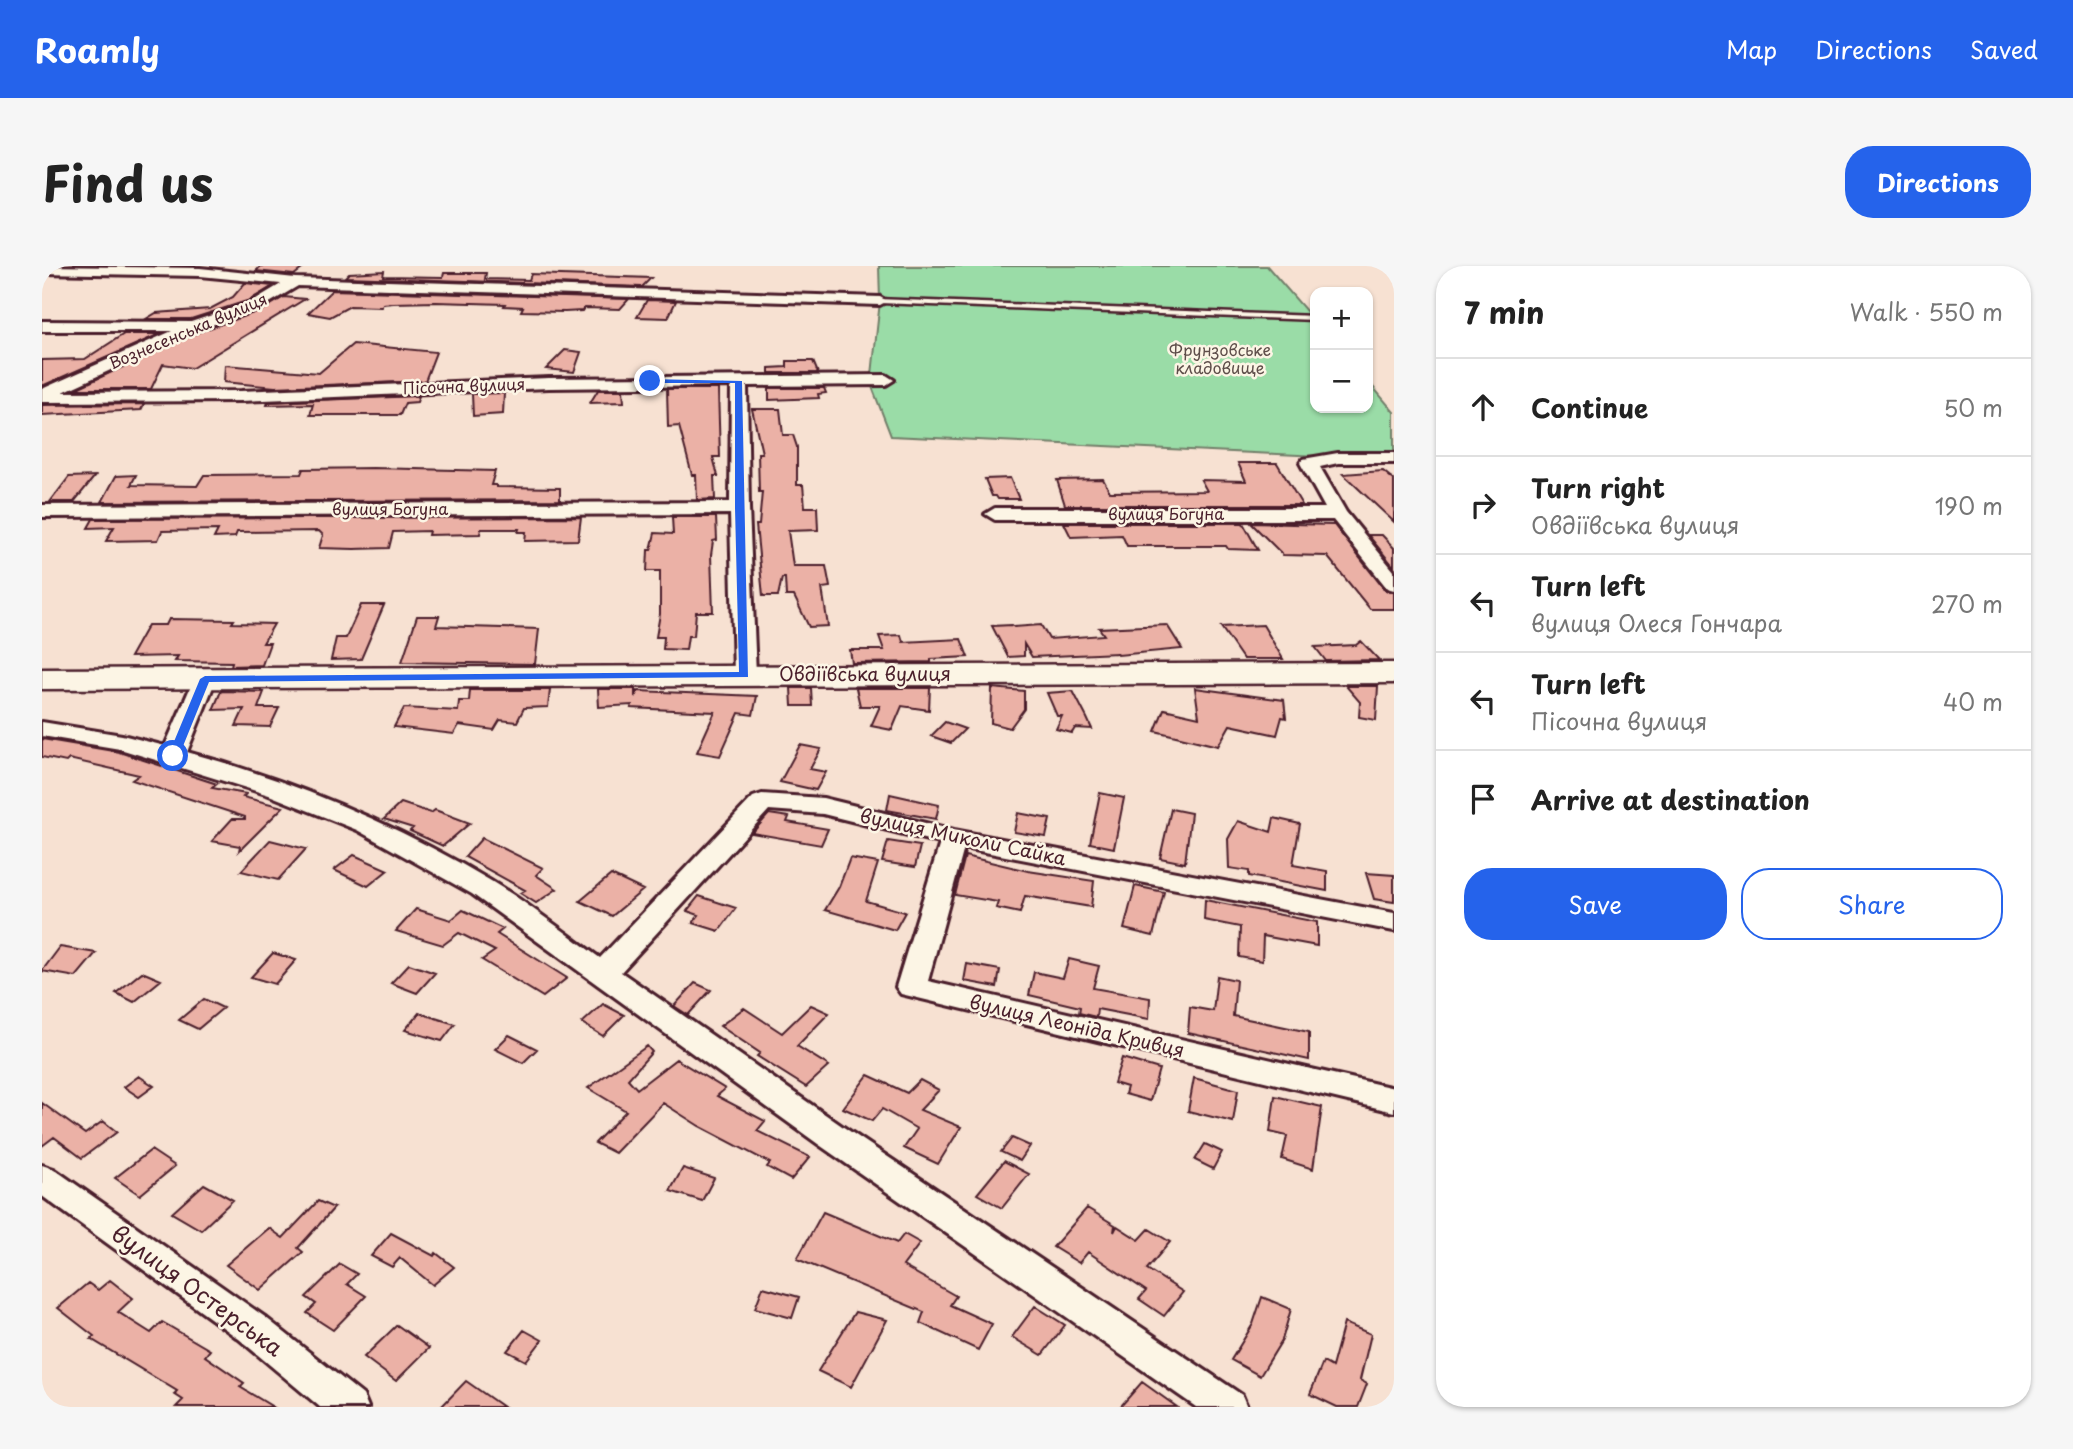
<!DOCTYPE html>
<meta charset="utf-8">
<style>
:root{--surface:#fff;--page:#f6f6f6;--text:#222;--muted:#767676;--line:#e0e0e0;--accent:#2563eb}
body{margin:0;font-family:"Playpen Sans",sans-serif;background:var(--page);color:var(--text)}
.controls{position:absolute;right:21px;top:21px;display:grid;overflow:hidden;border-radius:14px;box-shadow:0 2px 5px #0004}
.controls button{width:63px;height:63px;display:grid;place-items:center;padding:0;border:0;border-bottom:2px solid var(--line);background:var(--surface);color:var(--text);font:35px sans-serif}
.stop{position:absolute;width:21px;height:21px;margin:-16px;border:5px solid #2563eb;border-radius:50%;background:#fff}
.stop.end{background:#2563eb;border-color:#fff;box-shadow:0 2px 7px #0008}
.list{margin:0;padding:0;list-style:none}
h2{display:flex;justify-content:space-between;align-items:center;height:91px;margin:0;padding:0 28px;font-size:30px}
h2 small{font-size:23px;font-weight:400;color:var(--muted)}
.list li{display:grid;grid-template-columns:46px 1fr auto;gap:21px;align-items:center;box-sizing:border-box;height:98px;padding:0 28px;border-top:2px solid var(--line)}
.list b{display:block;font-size:26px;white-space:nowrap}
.list p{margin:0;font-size:23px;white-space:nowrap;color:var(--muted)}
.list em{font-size:23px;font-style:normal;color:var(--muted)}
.actions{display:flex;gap:14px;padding:21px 28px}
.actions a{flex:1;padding:16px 0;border:2px solid var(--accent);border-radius:28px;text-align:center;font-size:24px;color:var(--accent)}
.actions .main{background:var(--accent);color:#fff}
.icon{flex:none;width:38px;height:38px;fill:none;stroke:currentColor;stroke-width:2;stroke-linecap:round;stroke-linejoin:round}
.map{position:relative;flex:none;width:1352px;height:1141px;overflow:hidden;border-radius:28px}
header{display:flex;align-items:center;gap:42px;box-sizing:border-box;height:98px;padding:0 35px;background:var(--accent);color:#fff}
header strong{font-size:33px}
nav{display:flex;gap:38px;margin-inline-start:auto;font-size:24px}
.intro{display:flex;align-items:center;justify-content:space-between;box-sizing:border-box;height:168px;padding:0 42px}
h1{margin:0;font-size:49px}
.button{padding:18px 32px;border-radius:28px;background:var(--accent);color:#fff;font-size:24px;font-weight:700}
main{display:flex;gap:42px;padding:0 42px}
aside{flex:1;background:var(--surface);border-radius:28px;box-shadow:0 2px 5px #0004}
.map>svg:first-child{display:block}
.green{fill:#9adca7;stroke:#727e69;stroke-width:2}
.building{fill:#ebb1a6;stroke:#4a1f2b;stroke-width:2}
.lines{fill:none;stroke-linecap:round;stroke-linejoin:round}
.service-casing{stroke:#4a1f2b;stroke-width:5}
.minor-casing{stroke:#4a1f2b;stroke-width:6}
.secondary-casing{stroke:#4a1f2b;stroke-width:5}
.service{fill:#fcf5e5;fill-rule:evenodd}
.minor{fill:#fcf5e5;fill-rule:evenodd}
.secondary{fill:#fcf5e5;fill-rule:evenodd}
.route{fill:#2563eb}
.labels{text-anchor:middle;stroke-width:5;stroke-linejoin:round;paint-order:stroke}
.far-street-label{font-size:16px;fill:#4a1f2b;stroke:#fcf5e5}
.far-park-label{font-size:16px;fill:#5e4e4a;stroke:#fcf5e5}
.street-label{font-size:19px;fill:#4a1f2b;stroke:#fcf5e5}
.near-street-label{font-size:23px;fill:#4a1f2b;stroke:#fcf5e5}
</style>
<header>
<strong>Roamly</strong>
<nav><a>Map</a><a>Directions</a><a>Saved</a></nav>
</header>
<div class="intro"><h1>Find us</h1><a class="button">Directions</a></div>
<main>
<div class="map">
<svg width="1352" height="1141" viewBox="0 0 1352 1141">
<rect width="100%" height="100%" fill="#f7e1d2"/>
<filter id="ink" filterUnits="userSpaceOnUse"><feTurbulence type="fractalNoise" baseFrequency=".0143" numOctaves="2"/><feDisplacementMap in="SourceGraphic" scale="14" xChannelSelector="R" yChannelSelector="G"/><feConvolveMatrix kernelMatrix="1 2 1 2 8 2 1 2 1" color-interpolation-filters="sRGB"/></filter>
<g filter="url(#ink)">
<path class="green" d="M837 0H1225L1273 55V142H1326V115L1352 146V189L1277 190 849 170 829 118 838 35Z"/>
<path class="building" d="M219 0H264L252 9 214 5Z
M342 5 341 10 401 11 402 7H444L443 13 487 14 489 8 609 12 600 21 303 11 307 7Z
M203 17 231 20 208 34 149 53H104L114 47 168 43 191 31Z
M290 24 587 33 578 43 542 42 540 45 523 46 479 45 481 41 462 40 463 38 394 36 351 37 341 38 339 41 308 40 288 51 266 47Z
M242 31 263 33 150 102 121 98 109 123H33L156 66 220 44Z
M605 34 634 35 626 52 595 51Z
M82 68H118L0 120V94L43 93Z
M311 78 394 86 383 115 233 121 182 116 183 99 277 107Z
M523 84 539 86 532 106 504 103Z
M745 95H771L776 107H727V102L745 101Z
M727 122H782L784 127 776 128 777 132 727 134Z
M625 123H676L678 191H671L676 210H672L673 233 655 234 654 209H650L637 160 626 161Z
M556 124H581L582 136 548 137Z
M462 127 461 148 431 150 430 128Z
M377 130 375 136 363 137 358 149H268L271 138 225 139 226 136Z
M102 138 99 144 0 149V139Z
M710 143H738L741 169H751L755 181V219H761L763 241H775L776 264 746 265 751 300H784L788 321 780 322 786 360 767 361 752 330H744L743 312H740L736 330H721L714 259H717L720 226H717L716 187H720Z
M1196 197H1235L1260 239H1023L1015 214 1061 213 1068 226 1165 225 1159 214 1204 215Z
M331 202 453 205 449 219H454V221L518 222V234L60 236 74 210 94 209 89 219 155 220 162 209 259 208 261 203Z
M1341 205 1352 214V256L1301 208Z
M53 210 32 236H8L27 211Z
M968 212 977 233H956L954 230H950L943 213Z
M539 251 536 274 483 275 484 266H476L477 263H439L438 268 386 269 387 265 351 266 347 282 312 283 277 282 281 269 277 265 195 266 193 271 172 272 176 264 120 265 116 274 64 275 72 261 46 262 51 253Z
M630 251H674L675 274 671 275 669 289 671 346H654L652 370H646L644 384 621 383 622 371H614L618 348V305H605L606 284H609L613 267 631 268Z
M1022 257H1201L1216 284 1186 283 1184 280H1085L1080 269 1029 271Z
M1209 257 1292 259 1343 324 1352 326V343H1328L1285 290 1241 289Z
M1326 269H1340L1352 282V301Z
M319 339H342L319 393 289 394 294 372H304Z
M375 350H397L394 360 497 363 493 398 360 396Z
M127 353 192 354 190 357 232 358 221 377H228L220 399 189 400 190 396 133 395 136 390 88 391 106 359H124Z
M970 359 972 361 999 359 1007 373 1062 369 1057 362 1125 359 1140 383 1076 389 1075 387 990 391 982 378V390L966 391 950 360Z
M1221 359 1241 393H1201L1179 361Z
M859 369 861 376 919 373 926 391 889 393V396L810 397 808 384H842L837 370Z
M1319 375 1337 394 1284 395 1273 381 1314 379Z
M1304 420H1336L1334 454 1317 451 1318 436Z
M749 422H769L770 440H750Z
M814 422H888L887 444 860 440 850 464 829 460 838 440H818Z
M950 422 982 425V443L968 462 949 457Z
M1153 422 1242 434 1244 452 1240 451 1235 469 1188 459 1176 480 1113 465 1122 443 1157 451Z
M556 423H593V431L596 425 715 430 711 449 697 447 678 490 655 486 673 446 589 442 590 439 557 441Z
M428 424H508L506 441 482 442 475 456 458 454 452 464 417 459 412 468 352 461 362 442 416 445 417 435H427Z
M179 425 222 426 216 442H237L228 461 194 460 202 443 171 444Z
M1031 425 1045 452 1050 463 1033 462 1030 467 1014 463 1020 450H1015L1005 427Z
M903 456 923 463 909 477 889 470Z
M0 473 77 486 175 518 170 522 204 528 201 531 241 541 197 585 198 580 170 575 190 553H203V551L90 514 97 509 27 493 24 496 0 491Z
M758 479 779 483 768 503 784 506 774 524 738 516Z
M1058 527 1082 532 1072 582 1048 577Z
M848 528 897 539 894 553 845 544Z
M359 537 389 547 393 544 428 557 401 580 368 565 371 562 342 553Z
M1129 543 1149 547 1143 597 1118 592Z
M976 547 1008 553 1004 571 972 566Z
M727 548 747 551 745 556 786 563 779 579 710 567Z
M1232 552 1258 558 1251 599 1285 605V625L1207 610V605L1187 602 1186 573 1196 555 1229 566Z
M440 572 501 602 494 609 515 623 494 637 478 627 483 624 423 591Z
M228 574 264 583 236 614 199 605Z
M846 575 878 580 873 601 840 596Z
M312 589 346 604 326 620 292 604Z
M923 590 986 605 1052 615 1049 641 983 630 978 647 954 642 956 636 913 629Z
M808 592 836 597 824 635 863 646 853 664 783 644 797 621Z
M1324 607 1352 609V636L1332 633Z
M569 609 601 624 570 650 538 635Z
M1093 620 1122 626 1111 670 1082 663Z
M657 630 694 642 677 665 651 657 657 649 645 645Z
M1163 634 1275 656V680L1221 670 1220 695 1197 691 1198 661 1162 654Z
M374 643 409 654 421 644 461 663 455 668 525 712 501 731 440 694 453 685 417 667 401 679 354 665Z
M18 681 54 687 34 711 0 705Z
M231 687 254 694 233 718 209 711Z
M1027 693 1057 700 1051 722 1108 732 1107 753 1055 743 1054 751 1037 747 1038 741 987 729 992 706 1021 712Z
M367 698 393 707 375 727 349 717Z
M925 698 958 704 955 721 922 715Z
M100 706 119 714 92 736 74 727Z
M1175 710 1194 714 1191 750 1267 766V794L1146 767 1148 741 1171 745Z
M653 717 669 724 646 749 632 740Z
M162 733 181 742 156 763 137 754Z
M561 738 582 749 561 770 540 757Z
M769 739 787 747 755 780 787 800 764 821 715 790 718 787 678 760 702 742 740 767Z
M377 747 413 758 400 775 363 764Z
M467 769 495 783 481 797 453 783Z
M605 780 610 786 586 813 595 823 634 793 683 823 675 830 723 855 715 865 768 891 749 914 725 901 728 897 657 860 621 837 573 887 553 877 584 845 546 822Z
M1080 792 1117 803 1108 835 1083 828 1085 821 1072 817Z
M826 809 865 827 878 814 897 824 878 844 919 861 896 898 862 882 875 863 840 843 830 855 801 842Z
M97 810 112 820 97 831 82 821Z
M1152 812 1196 824 1191 856 1146 845Z
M1233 830 1280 841 1271 903 1240 893 1245 870 1228 866Z
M0 837 43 868 61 855 75 866 40 892 12 871 0 880Z
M970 872 988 880 978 895 959 886Z
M1163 878 1180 886 1171 903 1153 894Z
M109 884 133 900 98 929 73 912Z
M962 895 987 908 960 942 935 928Z
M641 902 672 912 660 935 628 925Z
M162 918 191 934 159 964 130 947Z
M276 935 292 942 256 982 261 986 218 1024 184 999 227 962 241 972Z
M1045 942 1073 959 1072 966 1075 960 1097 974 1107 963 1128 976 1105 1003 1141 1026 1122 1050 1097 1033 1104 1025 1046 986 1037 997 1011 981Z
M781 946 855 977 862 968 878 977 861 1000 914 1030 908 1039 950 1058 936 1084 878 1057 882 1046 755 993Z
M349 967 392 990 394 987 412 1001 391 1019 358 992 350 1001 329 990Z
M298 998 315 1008 305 1018 324 1030 291 1064 265 1047 274 1038 264 1031Z
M68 1014 91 1032 76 1046 109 1067 120 1056 168 1084 163 1090 202 1117 198 1121 231 1141H134L141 1134 132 1128 135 1125 49 1073 52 1070 16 1042 46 1017 56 1024Z
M721 1021 757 1031 750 1052 713 1042Z
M1220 1031 1249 1043 1240 1074 1218 1110 1189 1094 1211 1058Z
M993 1040 1023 1059 1000 1089 970 1071Z
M813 1046 845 1054 809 1121 776 1105Z
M1302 1057 1329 1068 1318 1114 1325 1118 1316 1141H1295L1268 1128 1281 1096 1290 1101Z
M355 1059 387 1082 354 1115 322 1091Z
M482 1064 500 1074 484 1095 465 1085Z
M424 1115 461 1141H399Z
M1100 1116 1135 1141H1078Z"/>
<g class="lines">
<g class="service-casing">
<path id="service" d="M835 33 1273 50V54L838 37H835Z"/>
</g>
<g class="minor-casing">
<path id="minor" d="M0 0 158 2 253 12 838 31 845 35 838 39 256 20 219 42 155 64 21 126 199 125 507 112 844 109 852 114 844 119 705 120 707 242 714 409 711 414H695L692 409 688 248 0 251V239L688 236 689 120 507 122 199 135 0 136V123L130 65H0V55L149 56 209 36 239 18 158 10 0 7Z
M1296 187H1352V197H1296L1278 201 1304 246 1352 305V324L1345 322 1291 254H953L943 248 953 242H1283L1258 197 1261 193Z
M163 406 171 408 174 413 145 486C251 515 354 558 449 615 487 638 522 666 558 692L711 531 720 528 781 532 912 564 1352 647V665L922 582 886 715 1352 822V846L859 728 854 721 898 577 781 548 727 544 579 706 800 860 1200 1129 1205 1141H1154L776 878 430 628 315 564 227 529 78 483 0 470V456L80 469 123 480 152 413 155 408Z
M0 899 12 903 223 1051 321 1129 326 1141H278L197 1073 0 930Z"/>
</g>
<g class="secondary-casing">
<path id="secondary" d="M1352 397V417L0 423V403Z"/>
</g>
<use href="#service" class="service"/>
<use href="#minor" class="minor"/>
<use href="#secondary" class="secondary"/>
</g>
</g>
<path class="route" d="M606 113 700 115 706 411 167 416 137 490 128 492 126 490 158 413 163 410 697 406 693 242V117H608Z"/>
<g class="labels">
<g class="far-street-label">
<text transform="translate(146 65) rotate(-23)" y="6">Вознесенська вулиця</text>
<text transform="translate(422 120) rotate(-2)" y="6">Пісочна вулиця</text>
<text x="348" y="249">вулиця Богуна</text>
<text x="1124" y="254">вулиця Богуна</text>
</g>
<g class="far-park-label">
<text x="1178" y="90">Фрунзовське<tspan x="1178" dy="18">кладовище</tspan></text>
</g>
<g class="street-label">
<text x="823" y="415">Овдіївська вулиця</text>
<text transform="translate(921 571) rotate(12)" y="7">вулиця Миколи Сайка</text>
<text transform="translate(1035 760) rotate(13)" y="7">вулиця Леоніда Кривця</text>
</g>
<g class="near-street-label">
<text transform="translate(155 1025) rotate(36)" y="8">вулиця Остерська</text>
</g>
</g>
</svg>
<div class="controls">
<button>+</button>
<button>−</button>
</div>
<div class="stop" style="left:131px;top:490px"></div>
<div class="stop end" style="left:608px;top:115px"></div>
</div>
<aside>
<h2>7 min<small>Walk · 550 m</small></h2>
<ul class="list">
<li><svg class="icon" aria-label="ahead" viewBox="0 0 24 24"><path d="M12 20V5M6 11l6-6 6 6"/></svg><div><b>Continue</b></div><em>50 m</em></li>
<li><svg class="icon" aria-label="right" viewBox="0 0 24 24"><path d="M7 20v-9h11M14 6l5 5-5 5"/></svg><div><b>Turn right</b><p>Овдіївська вулиця</p></div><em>190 m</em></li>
<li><svg class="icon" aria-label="left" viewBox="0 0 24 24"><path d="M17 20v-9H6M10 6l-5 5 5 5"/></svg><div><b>Turn left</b><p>вулиця Олеся Гончара</p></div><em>270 m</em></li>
<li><svg class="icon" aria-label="left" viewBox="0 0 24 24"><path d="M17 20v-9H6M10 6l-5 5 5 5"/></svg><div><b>Turn left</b><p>Пісочна вулиця</p></div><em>40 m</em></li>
<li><svg class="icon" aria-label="arrive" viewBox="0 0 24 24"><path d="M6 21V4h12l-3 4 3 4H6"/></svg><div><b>Arrive at destination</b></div></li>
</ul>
<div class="actions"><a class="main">Save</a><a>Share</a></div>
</aside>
</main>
